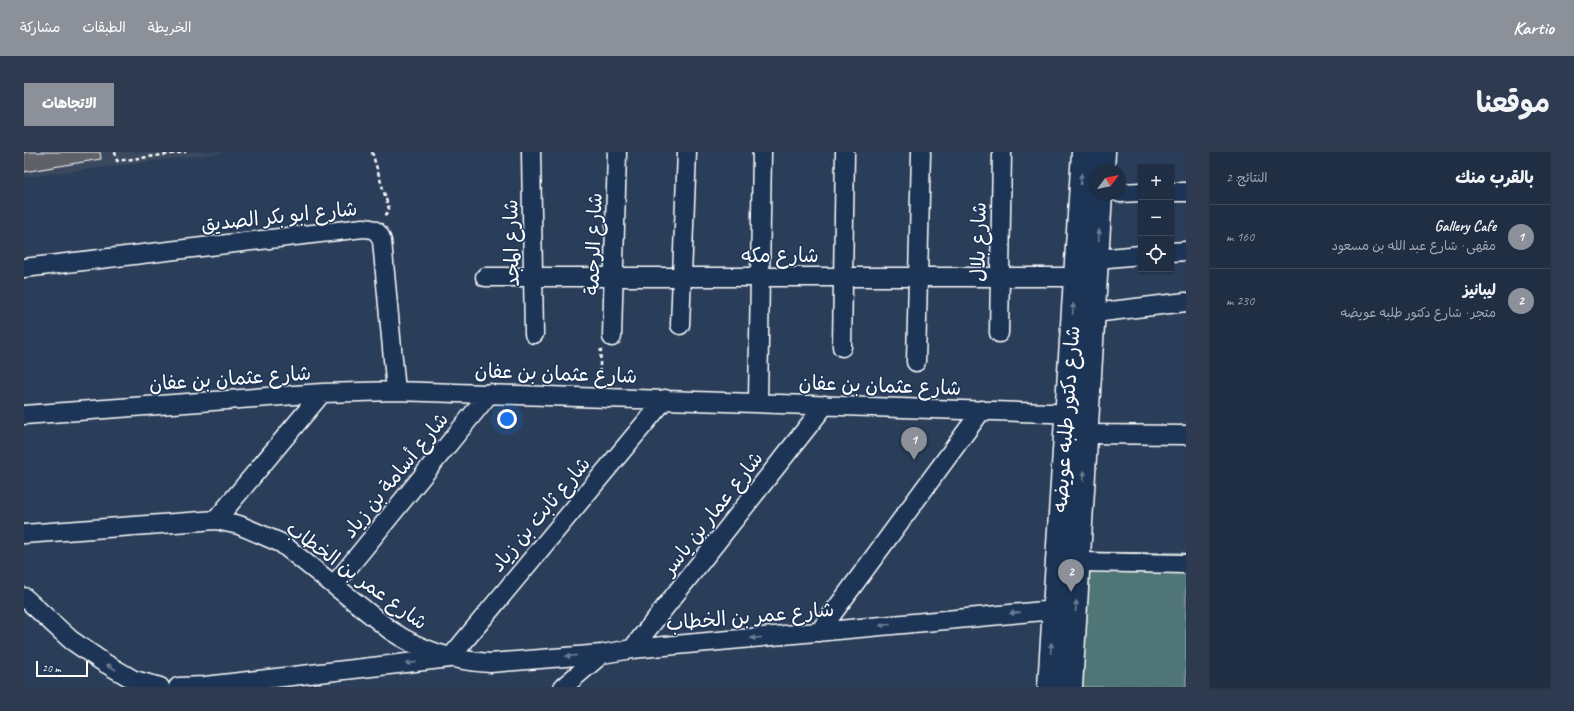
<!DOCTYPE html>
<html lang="ar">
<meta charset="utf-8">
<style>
:root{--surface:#202e44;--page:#2d3a4f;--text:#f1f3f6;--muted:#a2a8b2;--line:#3d4a5d;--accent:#8c9099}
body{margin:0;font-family:Caveat,"Playpen Sans Arabic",sans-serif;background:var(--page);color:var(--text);direction:rtl}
.controls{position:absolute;right:12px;top:12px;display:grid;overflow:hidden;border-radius:0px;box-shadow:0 1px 3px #0004}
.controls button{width:36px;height:36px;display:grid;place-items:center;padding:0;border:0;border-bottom:1px solid var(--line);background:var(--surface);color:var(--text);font:20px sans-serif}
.compass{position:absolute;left:1066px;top:12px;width:36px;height:36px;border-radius:50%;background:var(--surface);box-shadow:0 1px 3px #0004;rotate:58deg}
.scale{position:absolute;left:12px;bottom:10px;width:52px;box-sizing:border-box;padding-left:4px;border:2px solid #fff;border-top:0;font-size:11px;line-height:14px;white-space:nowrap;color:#fff;-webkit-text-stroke:3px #1d3557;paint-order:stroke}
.you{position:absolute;left:483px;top:267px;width:14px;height:14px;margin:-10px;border:3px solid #fff;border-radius:50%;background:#1a73e8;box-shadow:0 0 0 6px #1a73e833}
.badge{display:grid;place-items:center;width:26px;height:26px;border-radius:50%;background:var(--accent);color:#fff;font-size:13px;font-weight:700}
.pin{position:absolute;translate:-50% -33px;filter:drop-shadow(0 1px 2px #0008)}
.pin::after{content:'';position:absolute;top:21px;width:14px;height:12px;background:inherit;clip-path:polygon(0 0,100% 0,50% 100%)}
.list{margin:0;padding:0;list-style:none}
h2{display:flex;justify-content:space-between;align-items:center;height:52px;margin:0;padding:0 16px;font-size:17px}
h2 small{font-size:13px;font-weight:400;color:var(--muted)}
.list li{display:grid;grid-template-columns:26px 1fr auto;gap:12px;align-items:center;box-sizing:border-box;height:64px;padding:0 16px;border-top:1px solid var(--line)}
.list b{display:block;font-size:15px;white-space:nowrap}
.list p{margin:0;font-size:13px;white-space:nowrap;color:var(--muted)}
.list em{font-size:13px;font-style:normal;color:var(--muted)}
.icon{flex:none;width:22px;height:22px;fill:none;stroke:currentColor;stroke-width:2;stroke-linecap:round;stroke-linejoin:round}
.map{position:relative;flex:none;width:1162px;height:535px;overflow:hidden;direction:ltr;border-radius:0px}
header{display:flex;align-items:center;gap:24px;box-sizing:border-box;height:56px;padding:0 20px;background:var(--accent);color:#fff}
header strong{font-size:19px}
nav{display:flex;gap:22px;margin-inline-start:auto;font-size:14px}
.intro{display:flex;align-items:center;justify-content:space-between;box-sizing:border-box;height:96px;padding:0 24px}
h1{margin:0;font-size:28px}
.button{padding:10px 18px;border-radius:0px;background:var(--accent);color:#fff;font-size:14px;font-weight:700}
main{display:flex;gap:24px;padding:0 24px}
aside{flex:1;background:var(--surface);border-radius:0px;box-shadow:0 1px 3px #0004}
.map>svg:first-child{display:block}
.built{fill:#3a485e}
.green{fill:#4f7577;stroke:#a7babb}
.building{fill:#5e6068;stroke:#fff}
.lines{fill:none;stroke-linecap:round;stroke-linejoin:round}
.minor-casing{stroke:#fff;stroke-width:21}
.tertiary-casing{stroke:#fff;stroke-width:25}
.path{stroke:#fff;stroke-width:2.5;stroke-dasharray:4 3;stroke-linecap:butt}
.minor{stroke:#1d3557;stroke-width:18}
.tertiary{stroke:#1d3557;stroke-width:22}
.oneway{fill:#6c7c92}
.labels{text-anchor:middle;stroke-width:3;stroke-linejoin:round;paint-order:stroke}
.street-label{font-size:20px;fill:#fff;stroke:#1d3557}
</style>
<header>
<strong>Kartio</strong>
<nav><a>الخريطة</a><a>الطبقات</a><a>مشاركة</a></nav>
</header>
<div class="intro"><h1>موقعنا</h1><a class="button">الاتجاهات</a></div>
<main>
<aside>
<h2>بالقرب منك<small>النتائج: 2</small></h2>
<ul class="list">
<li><span class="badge">1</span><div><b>Gallery Cafe</b><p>مقهى · شارع عبد الله بن مسعود</p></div><em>160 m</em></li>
<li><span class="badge">2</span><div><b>ليبانيز</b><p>متجر · شارع دكتور طلبه عويضه</p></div><em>230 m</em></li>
</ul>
</aside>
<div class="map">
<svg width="1162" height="535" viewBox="0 0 1162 535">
<rect width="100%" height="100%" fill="#2a3e5a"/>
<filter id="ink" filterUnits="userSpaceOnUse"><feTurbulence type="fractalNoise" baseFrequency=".025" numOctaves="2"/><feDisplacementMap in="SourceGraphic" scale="8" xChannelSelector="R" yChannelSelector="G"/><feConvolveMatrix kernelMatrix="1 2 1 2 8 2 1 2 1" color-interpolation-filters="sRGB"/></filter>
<g filter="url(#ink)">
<path class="built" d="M0 0H205L0 25Z"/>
<path class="green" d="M1059 400 1162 401V535H1052Z"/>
<path class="building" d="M0 0H76L77 7 0 20Z"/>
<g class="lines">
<g class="minor-casing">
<path id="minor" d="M507 0 510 182
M1147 40H1162
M1096 41 1117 40
M1147 100 1162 99
M1073 107 1117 103
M0 116 339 76C349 76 355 79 358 89L372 239
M461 125H1051
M1070 161 1162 150
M656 173 663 0
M975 181 978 0
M588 185 593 0
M818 195 821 0
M892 210 897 0
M734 250 738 0
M0 263 298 241 372 239 1056 262
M1062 282 1162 283
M192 368 298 241
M0 382 192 368 215 373 257 391 366 478C397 499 429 509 466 511L578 502 608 497 1030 458
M1055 410 1162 412
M310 433 466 241
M0 445 47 488 79 510 110 528 136 535
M795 480 958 258
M608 497 801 253
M154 535 181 534 426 506 641 247
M539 535 578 502"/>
</g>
<g class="tertiary-casing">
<path id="tertiary" d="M1079 18 1080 0
M1025 535 1059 0
M1047 535 1077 42"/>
</g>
<path class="path" d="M91 0 93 9 162 0
M348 0 365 57 361 65
M575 228 577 197"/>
<use href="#minor" class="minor"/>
<use href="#tertiary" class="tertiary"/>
</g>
<defs><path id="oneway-solid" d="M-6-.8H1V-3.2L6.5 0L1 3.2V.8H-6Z"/></defs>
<g class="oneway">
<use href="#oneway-solid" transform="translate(1057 27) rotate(-86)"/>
<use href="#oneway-solid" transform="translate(1075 83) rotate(-86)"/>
<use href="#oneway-solid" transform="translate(1049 157) rotate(-86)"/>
<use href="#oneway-solid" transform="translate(1060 324) rotate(-86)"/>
<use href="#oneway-solid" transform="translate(1052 454) rotate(-86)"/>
<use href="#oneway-solid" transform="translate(991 461) rotate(175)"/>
<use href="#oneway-solid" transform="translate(861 473) rotate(175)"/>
<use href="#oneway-solid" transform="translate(732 486) rotate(175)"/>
<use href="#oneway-solid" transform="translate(1027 496) rotate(-86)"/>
<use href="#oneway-solid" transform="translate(547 504) rotate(175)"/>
<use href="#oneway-solid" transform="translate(387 511) rotate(173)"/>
<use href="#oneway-solid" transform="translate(87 515) rotate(-150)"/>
</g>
</g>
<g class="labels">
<g class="street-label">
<text transform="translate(255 64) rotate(-6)" y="7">شارع ابو بكر الصديق</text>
<text transform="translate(954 90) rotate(-89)" y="7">شارع بلال</text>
<text transform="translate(487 91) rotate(-91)" y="7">شارع المجد</text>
<text transform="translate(569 92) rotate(-88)" y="7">شارع الرحمة</text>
<text x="756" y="110">شارع مكه</text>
<text transform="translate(532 221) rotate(2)" y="7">شارع عثمان بن عفان</text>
<text transform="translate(206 226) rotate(-4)" y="7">شارع عثمان بن عفان</text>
<text transform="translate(856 233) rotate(2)" y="7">شارع عثمان بن عفان</text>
<text transform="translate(1042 267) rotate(-86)" y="7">شارع دكتور طلبه عويضه</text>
<text transform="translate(371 323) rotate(-51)" y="7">شارع أسامة بن زياد</text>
<text transform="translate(688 361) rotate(-52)" y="7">شارع عمار بن ياسر</text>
<text transform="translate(516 362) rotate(-50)" y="7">شارع ثابت بن زياد</text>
<text transform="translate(333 423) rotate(36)" y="7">شارع عمر بن الخطاب</text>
<text transform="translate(726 464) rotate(-5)" y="7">شارع عمر بن الخطاب</text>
</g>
</g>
</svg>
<div class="controls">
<button>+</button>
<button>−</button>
<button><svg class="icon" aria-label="locate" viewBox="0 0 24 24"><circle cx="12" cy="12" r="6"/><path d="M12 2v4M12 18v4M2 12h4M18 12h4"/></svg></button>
</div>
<svg class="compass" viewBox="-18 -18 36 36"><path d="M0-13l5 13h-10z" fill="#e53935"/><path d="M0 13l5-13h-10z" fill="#a2a8b2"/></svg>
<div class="scale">20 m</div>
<div class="you"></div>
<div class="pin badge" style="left:890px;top:308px">1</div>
<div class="pin badge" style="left:1047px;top:440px">2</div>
</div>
</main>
